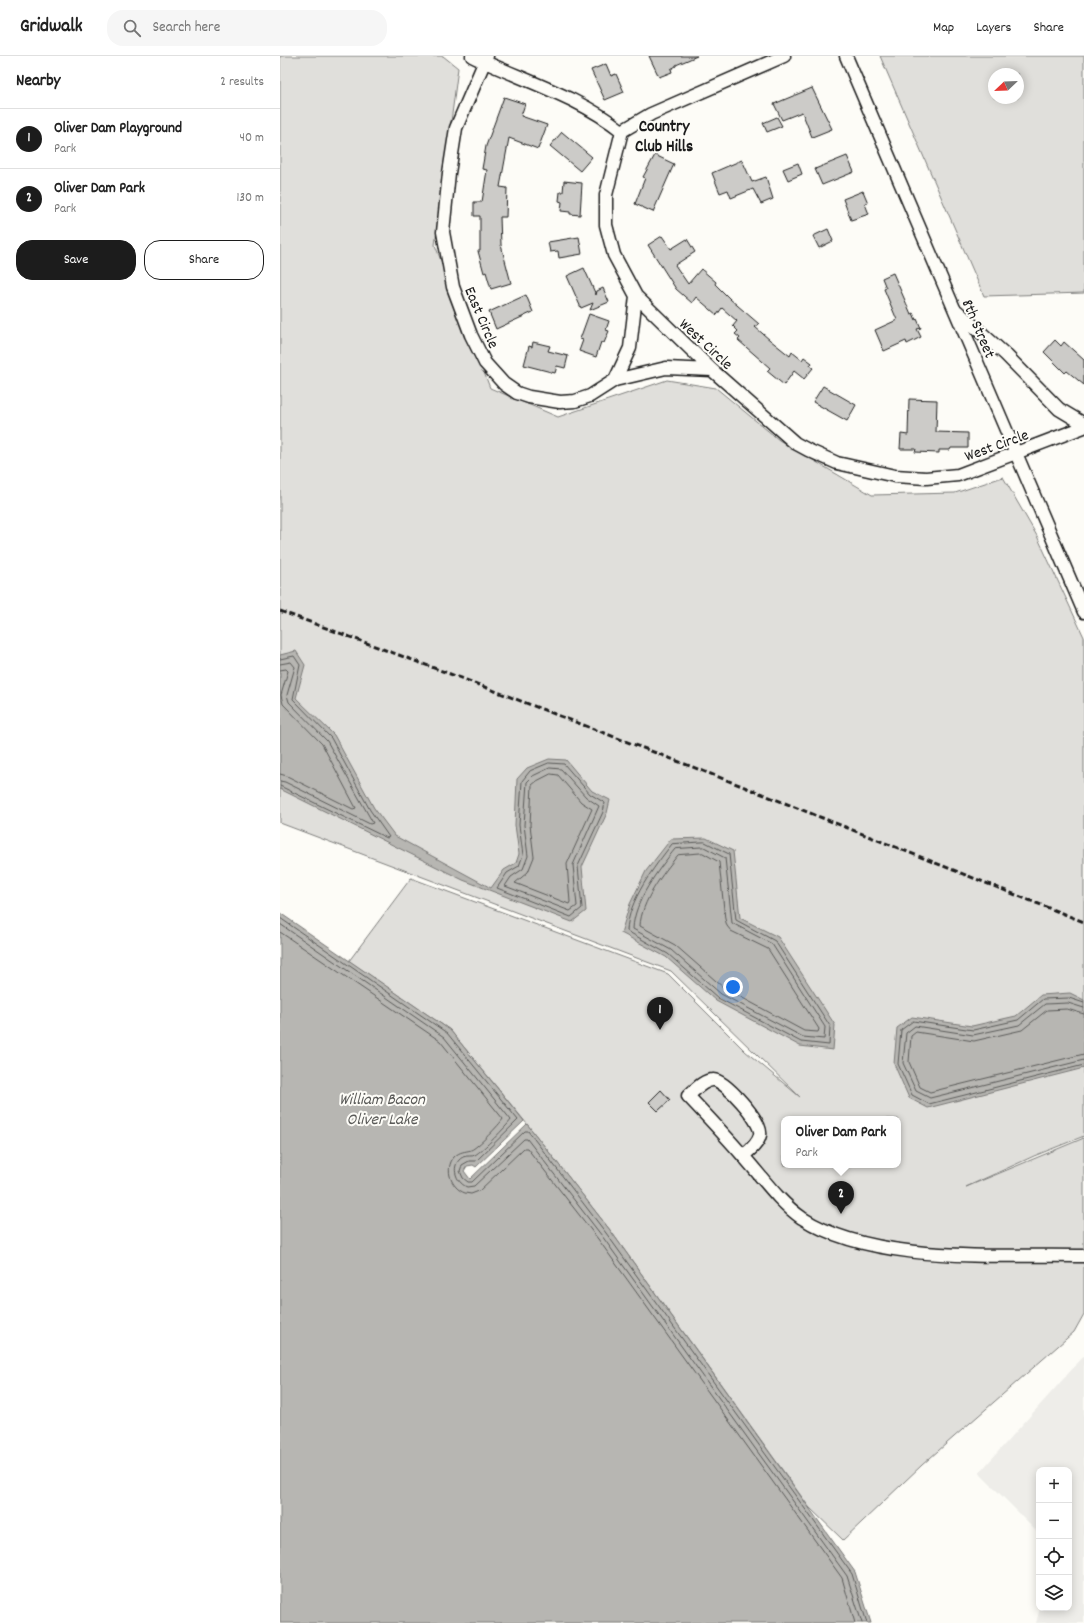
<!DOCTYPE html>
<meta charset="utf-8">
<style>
:root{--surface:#fff;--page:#f6f6f6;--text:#222;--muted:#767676;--line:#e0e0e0;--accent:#1c1c1c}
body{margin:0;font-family:Dekko,sans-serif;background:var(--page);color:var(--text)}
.controls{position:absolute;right:12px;bottom:12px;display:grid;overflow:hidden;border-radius:8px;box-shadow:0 2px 10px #0003}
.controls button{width:36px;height:36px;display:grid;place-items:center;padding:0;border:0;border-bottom:1px solid var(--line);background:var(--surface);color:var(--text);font:20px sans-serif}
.compass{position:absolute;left:708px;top:12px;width:36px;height:36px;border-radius:50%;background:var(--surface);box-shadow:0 2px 10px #0003;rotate:247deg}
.you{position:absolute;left:453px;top:931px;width:14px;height:14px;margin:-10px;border:3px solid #fff;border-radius:50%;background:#1a73e8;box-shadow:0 0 0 6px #1a73e833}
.badge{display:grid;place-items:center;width:26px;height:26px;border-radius:50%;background:var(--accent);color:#fff;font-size:13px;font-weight:700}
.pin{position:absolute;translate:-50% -33px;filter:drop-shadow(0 1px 2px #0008)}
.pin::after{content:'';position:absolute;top:21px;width:14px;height:12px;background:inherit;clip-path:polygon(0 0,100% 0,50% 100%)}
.popup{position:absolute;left:501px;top:1060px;width:120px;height:52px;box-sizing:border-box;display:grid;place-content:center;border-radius:8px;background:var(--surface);filter:drop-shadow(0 1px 3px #0005);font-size:13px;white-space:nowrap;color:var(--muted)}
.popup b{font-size:15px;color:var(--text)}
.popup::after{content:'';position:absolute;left:50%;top:100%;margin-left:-8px;border:8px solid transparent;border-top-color:var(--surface)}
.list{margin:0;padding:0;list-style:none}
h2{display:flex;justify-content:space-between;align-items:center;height:52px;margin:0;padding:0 16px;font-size:17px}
h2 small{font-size:13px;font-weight:400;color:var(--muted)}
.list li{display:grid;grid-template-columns:26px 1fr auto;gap:12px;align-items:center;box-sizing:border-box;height:60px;padding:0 16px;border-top:1px solid var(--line)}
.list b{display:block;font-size:15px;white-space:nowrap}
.list p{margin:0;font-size:13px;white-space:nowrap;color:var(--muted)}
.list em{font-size:13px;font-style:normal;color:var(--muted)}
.actions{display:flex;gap:8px;padding:12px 16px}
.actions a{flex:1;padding:9px 0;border:1px solid var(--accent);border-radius:16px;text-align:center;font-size:14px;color:var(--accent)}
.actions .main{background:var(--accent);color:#fff}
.icon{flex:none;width:22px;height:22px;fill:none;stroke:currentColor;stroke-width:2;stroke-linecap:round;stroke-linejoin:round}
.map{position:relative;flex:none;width:804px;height:1567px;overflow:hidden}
header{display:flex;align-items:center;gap:24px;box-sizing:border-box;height:56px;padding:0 20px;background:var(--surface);border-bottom:1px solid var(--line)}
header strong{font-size:19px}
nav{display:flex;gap:22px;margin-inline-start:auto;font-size:14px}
.search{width:280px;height:36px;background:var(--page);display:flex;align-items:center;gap:10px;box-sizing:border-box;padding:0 14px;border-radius:16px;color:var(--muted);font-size:15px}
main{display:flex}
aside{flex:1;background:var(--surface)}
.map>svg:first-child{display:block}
.built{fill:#eeede9}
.green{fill:#e0dfdb;stroke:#7e7e7c;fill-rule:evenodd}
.water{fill:#b7b6b2;stroke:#797876}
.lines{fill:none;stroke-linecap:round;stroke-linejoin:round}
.shore{stroke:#5a5a58;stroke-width:1}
.building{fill:#cccbc8;stroke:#1c1c1c}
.street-casing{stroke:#1c1c1c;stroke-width:15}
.street{stroke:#fdfcf7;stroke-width:12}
.rail{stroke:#1c1c1c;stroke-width:3;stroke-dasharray:6 3;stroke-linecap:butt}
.labels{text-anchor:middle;stroke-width:4;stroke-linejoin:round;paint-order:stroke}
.street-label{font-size:16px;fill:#1c1c1c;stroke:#fdfcf7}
.neighbourhood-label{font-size:17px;font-weight:bold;fill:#1c1c1c;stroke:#fdfcf7}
.water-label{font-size:17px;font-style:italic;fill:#5a5a58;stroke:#fdfcf7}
</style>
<header>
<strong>Gridwalk</strong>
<div class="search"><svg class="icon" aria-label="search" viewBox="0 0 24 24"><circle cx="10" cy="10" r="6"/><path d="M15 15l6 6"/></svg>Search here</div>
<nav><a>Map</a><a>Layers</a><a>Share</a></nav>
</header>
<main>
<aside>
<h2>Nearby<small>2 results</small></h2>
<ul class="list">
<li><span class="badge">1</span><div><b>Oliver Dam Playground</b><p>Park</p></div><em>40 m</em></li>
<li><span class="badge">2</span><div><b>Oliver Dam Park</b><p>Park</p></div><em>130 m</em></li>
</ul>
<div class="actions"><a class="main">Save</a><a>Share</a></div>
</aside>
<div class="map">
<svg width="804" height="1567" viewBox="0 0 804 1567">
<rect width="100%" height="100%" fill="#fdfcf7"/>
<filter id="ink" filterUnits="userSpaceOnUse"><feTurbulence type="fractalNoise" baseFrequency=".025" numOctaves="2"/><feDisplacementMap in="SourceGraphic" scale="8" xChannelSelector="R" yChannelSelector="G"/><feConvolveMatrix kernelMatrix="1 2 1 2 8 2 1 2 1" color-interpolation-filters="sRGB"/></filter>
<g filter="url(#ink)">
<path class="built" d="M804 1300V1567H756L760 1552H789V1414H759V1477L699 1417Z"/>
<path class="green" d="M0 0H163L178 12 155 189 210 332 278 361 387 324 436 332 499 384 592 439 675 437 723 421 757 480 804 581V1080L754 1100 686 1131 804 1082V1258L794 1276 642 1409 563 1484 529 1451 330 1174 247 1068 170 974 69 905 131 822 388 918 465 995 520 1041 391 915 0 767ZM504 1063H618V1109H504Z
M600 0H804V237L704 240ZM714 18H738V42H714Z"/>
<path class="water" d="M16 595 25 609 16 642 54 679 94 752 115 780 211 832 224 814 236 807 239 798 235 769 237 723 247 712 269 703 286 704 312 735 330 744 327 757 302 811 306 855 292 866 183 824 0 733V599Z
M426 782 453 795 460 862 498 881 555 969 553 994 520 990 436 945 386 901 341 877 350 848 366 815 391 783Z
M0 857 170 974 244 1065 196 1111 193 1109 187 1110 184 1115 190 1123 247 1068 330 1174 575 1516 591 1567H0Z
M790 937 804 944V1012L648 1052 629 1042 614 1008 617 972 632 961 692 970 736 960 761 939Z"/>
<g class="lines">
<path class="shore" d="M0 603 14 600 20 609 13 643 51 682 90 754 109 781 107 782 0 730
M0 608 11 606 15 611 7 639 9 646 47 685 93 767 90 768 5 726 0 725
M0 614 6 613 8 615 1 639 3 648 42 688 76 752 73 753 7 720 0 718
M269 707 284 708 310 738 325 747 323 756 298 810 302 852 291 861 217 832 227 817 239 810 243 799 239 769 242 725 250 715Z
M270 712 281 713 306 741 319 750 293 809 297 850 290 855 225 830 231 821 243 813 248 800 244 769 247 726 253 720Z
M271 718 278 719 301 746 312 753 287 808 290 846 289 848 235 827 248 816 254 801 250 769 252 729 257 725Z
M425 786 449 798 456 864 495 885 550 970 549 989 521 986 438 942 388 898 347 875C348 845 374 811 392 788Z
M424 791 445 802 452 867 492 888 545 971 544 983 523 981 441 938 391 894 353 873C354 845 378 814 395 793Z
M423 797 439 806 445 863 447 870 451 875 488 893 539 973 538 976 524 975 444 932 395 889 360 870C361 846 383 817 398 799Z
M0 862 167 977 238 1064 196 1105H189L182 1109 180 1115 183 1122 188 1126H192L245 1075H248L326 1177 572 1518 587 1567
M0 868 164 981 231 1064C227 1070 202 1095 195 1099 192 1101 187 1099 183 1101 170 1108 175 1126 187 1131L194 1130 244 1083H247L322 1180 567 1520 582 1567
M0 876 160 985 223 1063C220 1068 197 1092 191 1094 185 1096 180 1095 174 1101 164 1113 171 1132 185 1137L191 1138 199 1135 244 1092H247L318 1183 562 1522 575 1567
M804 947 789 942 763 943 738 964 693 974 633 965 621 974 618 1008 632 1039 649 1048 804 1009
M804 952 788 947 765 948 739 969 693 979 635 970 626 977 623 1007 636 1035 650 1042 804 1004
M804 958 787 953 767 954 742 974 694 985 636 976 631 980 629 1006 640 1031 650 1036 804 998"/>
</g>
<path class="building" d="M369 0H417L396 9V10L391 13 392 16 379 21Z
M326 8 331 20 336 18 344 36 325 44 311 14Z
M532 32 552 73 532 81 522 56 502 64 494 48Z
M224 41 245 48 241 60 267 69 258 93 229 82 220 131 227 132 226 161H220L221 189 231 227 211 233 206 216 204 217 198 195H200V160H194V146H202L207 114 202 113 206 90Z
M497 61 502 70 487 76 483 67Z
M282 76 312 101 300 115 270 90Z
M375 99 394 108 373 156 355 148 365 122 363 121Z
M567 100 574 116 542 129 535 113Z
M462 104 472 126 486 121 493 143 481 148 473 133 451 142 448 134 440 137 432 117Z
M518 107 522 118 508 124 503 113Z
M284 125 302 127 300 159 290 158V156L281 155 282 146 279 145 280 136H283Z
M583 135 588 147 585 148 589 158 571 164 563 143Z
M548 173 553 185 539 192 533 180Z
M382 180 391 193 407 183 415 196 395 209 408 228 421 213 436 226 435 228 450 243 479 268 475 271 490 284 510 300 512 296 522 304 524 301 532 307 530 310 533 312 524 323 514 315 504 329 487 315 490 312 458 284 460 282 455 278 458 275 453 270 457 265 442 252 437 259 416 241 412 247 396 233 368 189Z
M299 181 302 198 279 202 278 195 270 196 268 186Z
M304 212 316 239 317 235 323 232 329 246 310 254 313 247 301 252 287 220Z
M613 217 631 258 633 257 636 264 637 263 641 272 637 273 641 281 627 288 626 285 604 295 595 274 617 264 604 233 606 232 602 222Z
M246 239 253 256 216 273 209 256Z
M309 258 329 265 326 274 329 275 324 287 321 286 316 301 299 295 303 284 300 283Z
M775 284 781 290 784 286 804 304V329L787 315 785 317 764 296Z
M253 286 270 290 268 295 288 300 285 312 277 310 275 317 244 309 249 290 252 291Z
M543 330 576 349 567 365 533 346Z
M629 343 657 344 656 376 688 377V392H671L670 394H659V397L635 396 636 393H620L621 378 628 379Z
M381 1034 390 1044 378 1055 369 1046Z"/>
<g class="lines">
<g class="street-casing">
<path id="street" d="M192 0C242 24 298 40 342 75
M207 0 176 72 169 117 163 176 173 231 191 279 205 307 224 328 237 337 249 341 280 346 295 345 310 340 335 324 350 292 356 240
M504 0 371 58 342 75 326 139V169L334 199 356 240 432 314 515 387 528 394 557 407 615 420 646 422 678 419 804 371
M566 0 804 556
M677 255 726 299 779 353 804 368
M335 324 386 312 432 314
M463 1100C470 1094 478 1088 480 1079 483 1066 444 1023 433 1024 423 1024 415 1034 408 1040 427 1060 446 1080 464 1101 482 1121 499 1146 522 1162 595 1209 719 1198 804 1200"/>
</g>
<use href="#street" class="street"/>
<path class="rail" d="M0 555 181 622 462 730 804 866"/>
</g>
</g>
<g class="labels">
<g class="street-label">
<text transform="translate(203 261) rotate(67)" y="6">East Circle</text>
<text transform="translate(700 272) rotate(67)" y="6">8th Street</text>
<text transform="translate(427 287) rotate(43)" y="6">West Circle</text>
<text transform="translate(716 388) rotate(-20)" y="6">West Circle</text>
</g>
<g class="neighbourhood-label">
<text x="384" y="75">Country<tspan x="384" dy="20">Club Hills</tspan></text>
</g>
<g class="water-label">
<text x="102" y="1048">William Bacon<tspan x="102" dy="20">Oliver Lake</tspan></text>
</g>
</g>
</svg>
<div class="controls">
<button>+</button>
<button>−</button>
<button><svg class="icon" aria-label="locate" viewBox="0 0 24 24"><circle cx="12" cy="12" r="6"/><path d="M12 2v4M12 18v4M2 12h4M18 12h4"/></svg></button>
<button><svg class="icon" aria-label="layers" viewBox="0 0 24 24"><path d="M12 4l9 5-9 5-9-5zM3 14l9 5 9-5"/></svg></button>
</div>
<svg class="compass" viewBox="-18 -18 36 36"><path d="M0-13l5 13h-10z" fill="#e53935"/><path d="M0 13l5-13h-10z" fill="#767676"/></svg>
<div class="you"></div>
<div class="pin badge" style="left:380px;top:974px">1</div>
<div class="pin badge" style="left:561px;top:1158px">2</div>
<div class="popup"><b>Oliver Dam Park</b>Park</div>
</div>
</main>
